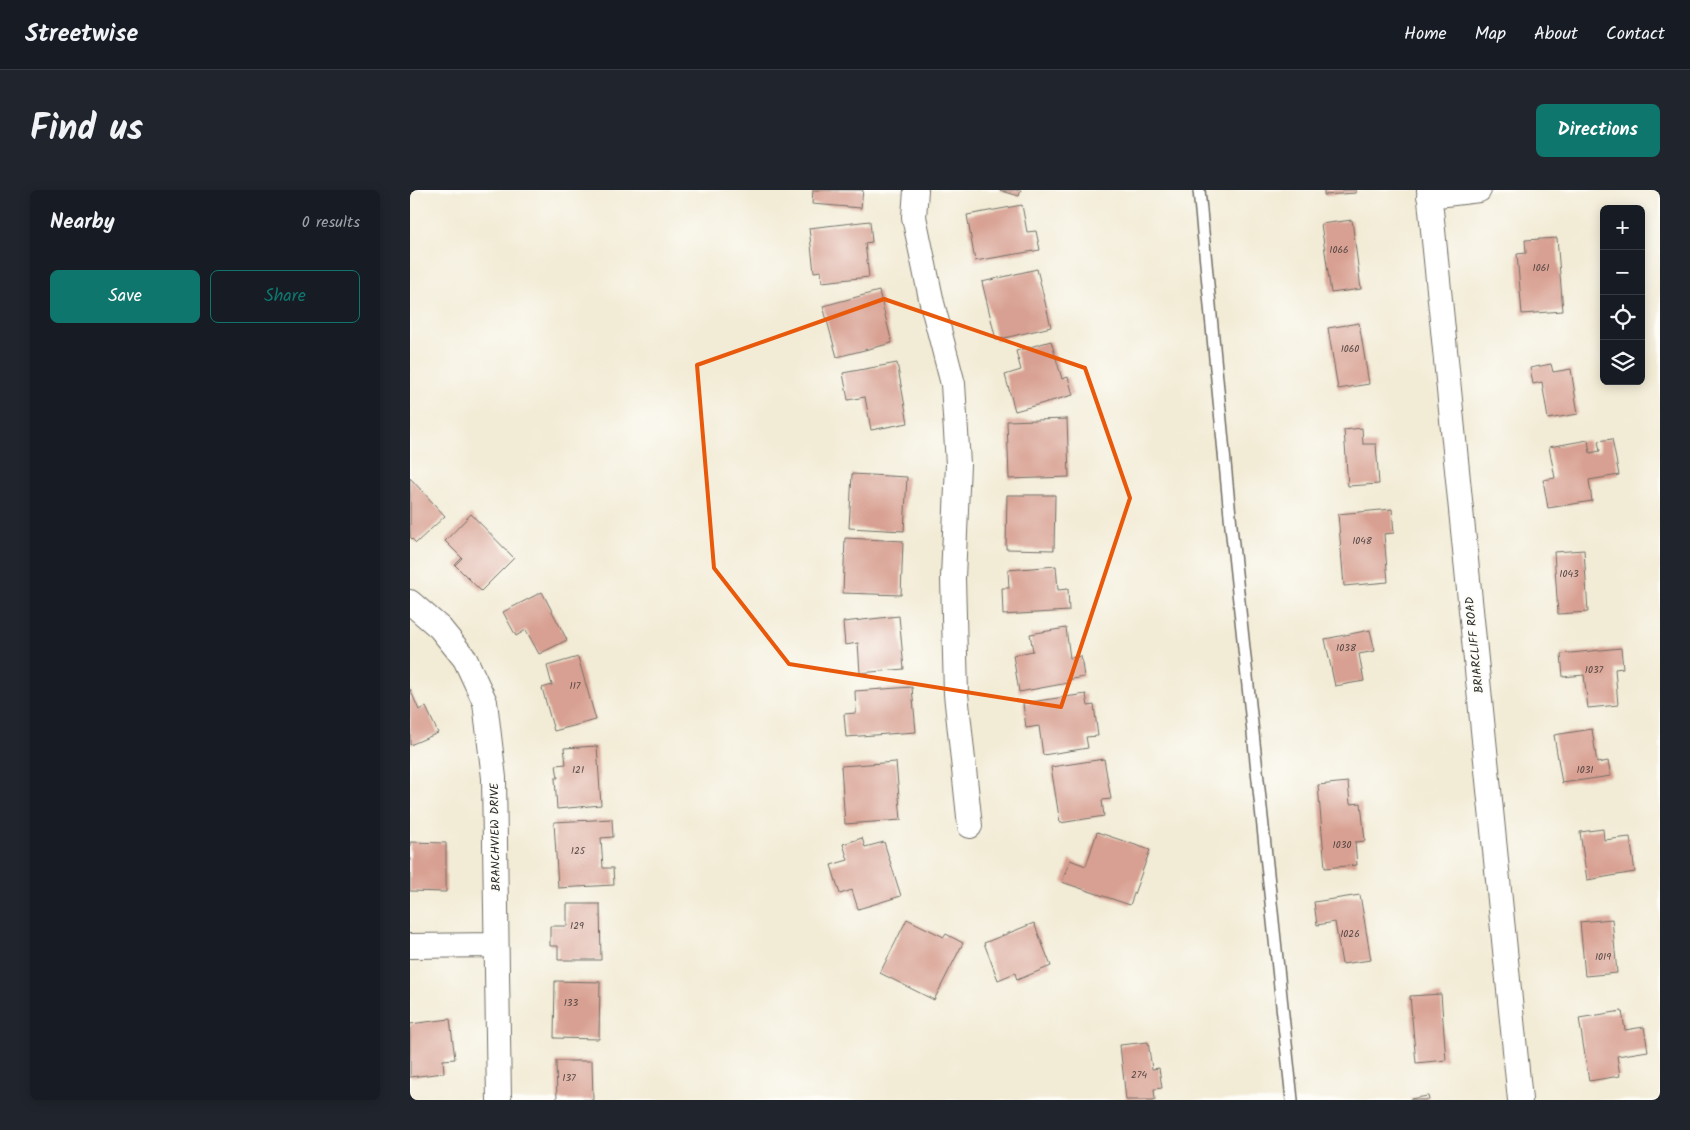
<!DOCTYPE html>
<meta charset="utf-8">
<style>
:root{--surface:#171b24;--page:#20242c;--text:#f1f3f6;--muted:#9ea1a6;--line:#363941;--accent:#0f766e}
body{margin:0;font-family:Kalam,sans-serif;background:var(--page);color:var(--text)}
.controls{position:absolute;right:15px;top:15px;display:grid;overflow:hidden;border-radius:8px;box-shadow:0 2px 12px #0003}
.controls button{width:45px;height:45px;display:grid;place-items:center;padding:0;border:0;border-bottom:1px solid var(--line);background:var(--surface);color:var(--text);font:25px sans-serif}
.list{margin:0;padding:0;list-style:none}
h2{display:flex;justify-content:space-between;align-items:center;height:65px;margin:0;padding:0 20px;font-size:21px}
h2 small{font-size:16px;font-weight:400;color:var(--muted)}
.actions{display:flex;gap:10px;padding:15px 20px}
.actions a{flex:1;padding:11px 0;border:1px solid var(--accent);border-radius:8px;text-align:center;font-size:18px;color:var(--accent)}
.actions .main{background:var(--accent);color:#fff}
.icon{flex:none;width:28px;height:28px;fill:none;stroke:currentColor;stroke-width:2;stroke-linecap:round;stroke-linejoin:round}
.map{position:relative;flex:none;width:1250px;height:910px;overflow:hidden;border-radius:8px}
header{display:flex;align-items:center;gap:30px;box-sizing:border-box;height:70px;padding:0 25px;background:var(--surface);border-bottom:1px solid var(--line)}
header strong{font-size:24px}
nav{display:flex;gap:28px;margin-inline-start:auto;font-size:18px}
.intro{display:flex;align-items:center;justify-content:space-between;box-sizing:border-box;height:120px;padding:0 30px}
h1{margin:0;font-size:35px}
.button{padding:12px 22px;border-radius:8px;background:var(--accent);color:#fff;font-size:18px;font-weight:700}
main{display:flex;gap:30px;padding:0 30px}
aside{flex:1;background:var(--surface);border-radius:8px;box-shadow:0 2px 12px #0003}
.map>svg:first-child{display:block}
.building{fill:#d8a092}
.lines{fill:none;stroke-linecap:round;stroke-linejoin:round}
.lane-casing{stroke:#716e66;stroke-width:14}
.street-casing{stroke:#716e66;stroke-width:26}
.lane{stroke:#fff;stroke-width:11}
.street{stroke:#fff;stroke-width:24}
.marked{fill:none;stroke:#e8590c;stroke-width:4;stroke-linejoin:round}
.labels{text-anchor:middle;stroke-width:4;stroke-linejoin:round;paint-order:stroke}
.number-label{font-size:10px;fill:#564845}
.street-label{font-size:12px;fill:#2b2b2b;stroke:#fdfcf7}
</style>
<header>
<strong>Streetwise</strong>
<nav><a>Home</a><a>Map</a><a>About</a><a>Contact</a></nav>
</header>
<div class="intro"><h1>Find us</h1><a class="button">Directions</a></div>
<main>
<aside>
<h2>Nearby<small>0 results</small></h2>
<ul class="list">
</ul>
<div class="actions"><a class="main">Save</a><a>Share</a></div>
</aside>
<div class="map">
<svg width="1250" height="910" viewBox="0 0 1250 910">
<rect width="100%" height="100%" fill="#fdfcf7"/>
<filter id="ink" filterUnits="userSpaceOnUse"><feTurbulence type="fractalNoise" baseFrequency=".02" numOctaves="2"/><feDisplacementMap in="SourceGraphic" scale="10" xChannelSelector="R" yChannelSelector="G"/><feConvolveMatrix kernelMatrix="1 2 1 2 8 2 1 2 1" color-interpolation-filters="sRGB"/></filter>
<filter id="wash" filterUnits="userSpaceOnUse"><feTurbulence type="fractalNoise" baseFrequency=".0096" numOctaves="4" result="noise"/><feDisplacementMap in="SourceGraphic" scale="20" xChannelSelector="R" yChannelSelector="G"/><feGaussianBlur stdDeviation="1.12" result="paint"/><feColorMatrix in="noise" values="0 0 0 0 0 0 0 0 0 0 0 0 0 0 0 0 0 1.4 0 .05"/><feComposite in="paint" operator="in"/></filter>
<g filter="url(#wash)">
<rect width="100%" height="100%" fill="#f2ebd5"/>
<g id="blocks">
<path class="building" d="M403 0H453L451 18 402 14Z
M589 0H611L609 6Z
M914 0H946V3L914 5Z
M612 15 617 42 626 41 630 60 565 71 557 25Z
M942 30 951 99 921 103 911 34Z
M460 31 462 52 455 53 459 87 412 92 411 81 404 82 399 38Z
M1147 48 1153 121 1112 124 1107 64 1116 63 1115 50Z
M627 79 641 137 586 150 572 92Z
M469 101 482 153 427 167 413 116Z
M949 133 959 194 928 199 918 138Z
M641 151 652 189 658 187 663 205 605 221 595 185 611 180 606 161Z
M487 173 498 233 461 240 455 207 438 210 433 183Z
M1141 174 1143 182 1161 179 1168 224 1138 229 1132 192 1123 194 1120 178Z
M657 229 659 287 599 289 597 231Z
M952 238 953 254H966L969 294 938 296 934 240Z
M1202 249 1209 285 1179 290 1182 311 1138 318 1133 290 1145 288 1139 257 1178 250 1180 263 1190 261 1188 251Z
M442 284 497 287 494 341 439 338Z
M0 288 35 326 6 353 0 347Z
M597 305H645L644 360 596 359Z
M982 319 984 343 974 344 978 392 934 396 928 324Z
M61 324 104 368 71 401 45 375 52 368 35 351Z
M435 348 493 351 491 405 433 403Z
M1174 360 1178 422 1148 424 1144 362Z
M646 376 648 400 658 399 659 421 593 425 592 398H599L598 380Z
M132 402 157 450 129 464 116 440 106 446 93 422Z
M489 426 494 479 450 483 448 453 435 455 433 432Z
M656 438 660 468 671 466 674 487 657 490 658 493 609 502 603 465 623 461 620 444Z
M960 440 965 461 949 464 954 491 925 496 915 449Z
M1211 458 1213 478 1205 479 1208 515 1178 518 1174 485 1153 487 1151 464Z
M168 467 186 530 144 541 132 498 142 495 137 476Z
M502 497 506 542 436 547 434 524 446 523 445 501Z
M0 499 9 520 16 517 28 543 0 555Z
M676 504 678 516 684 515 688 546 676 547 678 558 633 565 629 536 616 538 613 513Z
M1182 539 1187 573 1198 571 1201 586 1152 593 1144 545Z
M187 556 191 615 147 619 145 588H148L146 575 156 574 154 558Z
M694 569 701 609 692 610 694 626 650 633 641 577Z
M486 572 491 630 435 634 431 576Z
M938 592 940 614 951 613 955 651 945 652 947 675 915 678 908 595Z
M202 629 203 647 191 648 193 678H203L204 695 148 698 144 632Z
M1193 639 1194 650 1220 647 1225 682 1177 690 1170 642Z
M687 642 740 660 720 715 652 692 660 670 676 676Z
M452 648 455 657 474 652 491 706 448 719 442 700 430 704 421 675 438 670 433 654Z
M0 652 36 653V702L0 701Z
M950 705 961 770 932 774 925 732 907 735 904 712Z
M157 714H190L191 770H148V756H140V736H157Z
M497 729 534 747 536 744 553 753 524 810 470 783Z
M1202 729 1207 783 1175 786 1170 732Z
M624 733 641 776 607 790 605 783 588 790 574 753Z
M145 791 190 792 189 849 144 848Z
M1031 804 1036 870 1006 873 1000 806Z
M1212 821 1215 840 1234 837 1238 861 1207 866 1210 886 1179 891 1169 828Z
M40 829 45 869 33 870 34 883 0 887V834Z
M738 852 742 879 749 878 752 898 744 899 745 910H716L710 855Z
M146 871H182L183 910H147Z
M1018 906 1019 910H1000V909Z"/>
</g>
</g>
<g filter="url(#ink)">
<use href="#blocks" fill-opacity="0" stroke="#716e66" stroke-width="1"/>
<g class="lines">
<g class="lane-casing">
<path id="lane" d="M789 0 821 336 882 910"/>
</g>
<g class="street-casing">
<path id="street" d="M506 0 504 27 522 113 543 194 548 274 543 388 546 504 560 636
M1019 0 1110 910
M1019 6 1069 0
M0 412 30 438 55 469 75 512 84 588 89 910
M0 756 86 755"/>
</g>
<use href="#lane" class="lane"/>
<use href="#street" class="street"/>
</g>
</g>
<path class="marked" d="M474 109 675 178 720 308 651 517 379 474 304 378 287 175Z"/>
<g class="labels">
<g class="number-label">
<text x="929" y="63">1066</text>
<text x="1131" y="81">1061</text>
<text x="940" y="162">1060</text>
<text x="952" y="354">1048</text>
<text x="1159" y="387">1043</text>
<text x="936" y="461">1038</text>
<text x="1184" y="483">1037</text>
<text x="165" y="499">117</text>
<text x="168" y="583">121</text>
<text x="1175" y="583">1031</text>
<text x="932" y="658">1030</text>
<text x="168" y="664">125</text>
<text x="167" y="739">129</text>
<text x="940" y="747">1026</text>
<text x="1193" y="770">1019</text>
<text x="161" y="816">133</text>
<text x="729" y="888">274</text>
<text x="159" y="891">137</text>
</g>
<g class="street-label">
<text transform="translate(1064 455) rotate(-96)" y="4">BRIARCLIFF ROAD</text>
<text transform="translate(85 647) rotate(-91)" y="4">BRANCHVIEW DRIVE</text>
</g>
</g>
</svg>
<div class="controls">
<button>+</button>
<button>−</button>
<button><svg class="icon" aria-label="locate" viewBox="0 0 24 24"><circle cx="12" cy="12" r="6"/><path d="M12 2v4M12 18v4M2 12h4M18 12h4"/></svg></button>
<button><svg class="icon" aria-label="layers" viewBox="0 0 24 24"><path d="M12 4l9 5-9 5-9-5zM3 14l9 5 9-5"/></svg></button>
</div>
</div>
</main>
